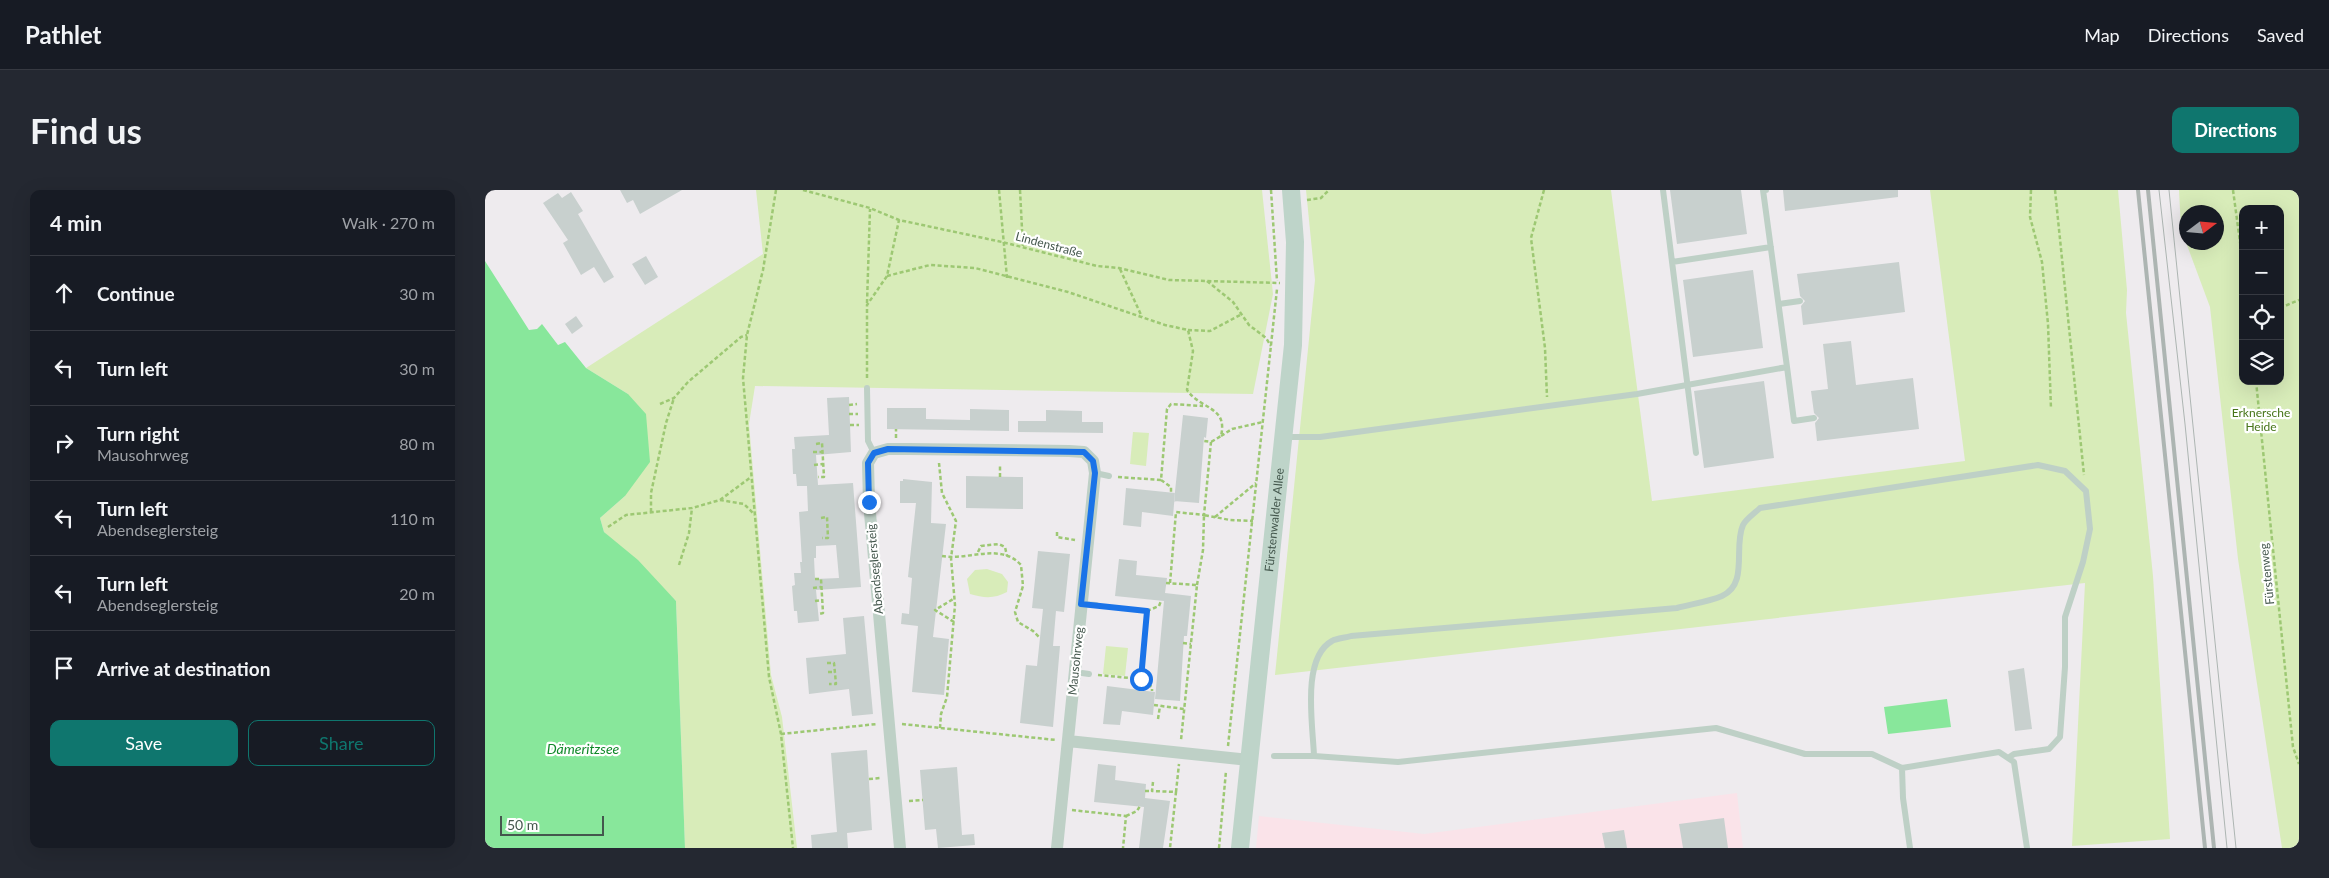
<!DOCTYPE html>
<meta charset="utf-8">
<style>
:root{--surface:#171b24;--page:#242831;--text:#f1f3f6;--muted:#9ea1a6;--line:#363941;--accent:#0f766e}
body{margin:0;font-family:Lato,sans-serif;background:var(--page);color:var(--text)}
.controls{position:absolute;right:15px;top:15px;display:grid;overflow:hidden;border-radius:10px;box-shadow:0 5px 20px #0002}
.controls button{width:45px;height:45px;display:grid;place-items:center;padding:0;border:0;border-bottom:1px solid var(--line);background:var(--surface);color:var(--text);font:25px sans-serif}
.compass{position:absolute;left:1694px;top:15px;width:45px;height:45px;border-radius:50%;background:var(--surface);box-shadow:0 5px 20px #0002;rotate:74deg}
.scale{position:absolute;left:15px;bottom:12px;width:104px;box-sizing:border-box;padding-left:5px;border:2px solid #44574d;border-top:0;font-size:14px;line-height:18px;white-space:nowrap;color:#44574d;-webkit-text-stroke:4px #fff;paint-order:stroke}
.stop{position:absolute;width:15px;height:15px;margin:-11px;border:4px solid #1a73e8;border-radius:50%;background:#fff}
.stop.end{background:#1a73e8;border-color:#fff;box-shadow:0 1px 5px #0008}
.list{margin:0;padding:0;list-style:none}
h2{display:flex;justify-content:space-between;align-items:center;height:65px;margin:0;padding:0 20px;font-size:21px}
h2 small{font-size:16px;font-weight:400;color:var(--muted)}
.list li{display:grid;grid-template-columns:32px 1fr auto;gap:15px;align-items:center;box-sizing:border-box;height:75px;padding:0 20px;border-top:1px solid var(--line)}
.list b{display:block;font-size:19px;white-space:nowrap}
.list p{margin:0;font-size:16px;white-space:nowrap;color:var(--muted)}
.list em{font-size:16px;font-style:normal;color:var(--muted)}
.actions{display:flex;gap:10px;padding:15px 20px}
.actions a{flex:1;padding:11px 0;border:1px solid var(--accent);border-radius:10px;text-align:center;font-size:18px;color:var(--accent)}
.actions .main{background:var(--accent);color:#fff}
.icon{flex:none;width:28px;height:28px;fill:none;stroke:currentColor;stroke-width:2;stroke-linecap:round;stroke-linejoin:round}
.map{position:relative;flex:none;width:1814px;height:658px;overflow:hidden;border-radius:10px}
header{display:flex;align-items:center;gap:30px;box-sizing:border-box;height:70px;padding:0 25px;background:var(--surface);border-bottom:1px solid var(--line)}
header strong{font-size:24px}
nav{display:flex;gap:28px;margin-inline-start:auto;font-size:18px}
.intro{display:flex;align-items:center;justify-content:space-between;box-sizing:border-box;height:120px;padding:0 30px}
h1{margin:0;font-size:35px}
.button{padding:12px 22px;border-radius:10px;background:var(--accent);color:#fff;font-size:18px;font-weight:700}
main{display:flex;gap:30px;padding:0 30px}
aside{flex:1;background:var(--surface);border-radius:10px;box-shadow:0 5px 20px #0002}
.map>svg:first-child{display:block}
.commercial{fill:#fae3e9}
.green{fill:#d8ecb9;fill-rule:evenodd}
.water{fill:#88e79b}
.building{fill:#c8d0ce;fill-rule:evenodd}
.lines{fill:none;stroke-linecap:round;stroke-linejoin:round}
.path{stroke:#9dc873;stroke-width:2.5;stroke-dasharray:4 2.5;stroke-linecap:butt}
.service{stroke:#bed0c6;stroke-width:6}
.minor{stroke:#bed0c6;stroke-width:12}
.secondary{stroke:#bed4c9;stroke-width:18}
.tram{stroke:#adb5b2;stroke-width:1}
.rail{stroke:#adb5b2;stroke-width:4}
.route{stroke:#1a73e8;stroke-width:6}
.labels{text-anchor:middle;stroke-width:4.5;stroke-linejoin:round;paint-order:stroke}
.street-label{font-size:12px;fill:#44574d;stroke:#fff}
.park-label{font-size:12px;fill:#477519;stroke:#fff}
.water-label{font-size:14px;font-style:italic;fill:#11892a;stroke:#fff}
</style>
<header>
<strong>Pathlet</strong>
<nav><a>Map</a><a>Directions</a><a>Saved</a></nav>
</header>
<div class="intro"><h1>Find us</h1><a class="button">Directions</a></div>
<main>
<aside>
<h2>4 min<small>Walk · 270 m</small></h2>
<ul class="list">
<li><svg class="icon" aria-label="ahead" viewBox="0 0 24 24"><path d="M12 20V5M6 11l6-6 6 6"/></svg><div><b>Continue</b></div><em>30 m</em></li>
<li><svg class="icon" aria-label="left" viewBox="0 0 24 24"><path d="M17 20v-9H6M10 6l-5 5 5 5"/></svg><div><b>Turn left</b></div><em>30 m</em></li>
<li><svg class="icon" aria-label="right" viewBox="0 0 24 24"><path d="M7 20v-9h11M14 6l5 5-5 5"/></svg><div><b>Turn right</b><p>Mausohrweg</p></div><em>80 m</em></li>
<li><svg class="icon" aria-label="left" viewBox="0 0 24 24"><path d="M17 20v-9H6M10 6l-5 5 5 5"/></svg><div><b>Turn left</b><p>Abendseglersteig</p></div><em>110 m</em></li>
<li><svg class="icon" aria-label="left" viewBox="0 0 24 24"><path d="M17 20v-9H6M10 6l-5 5 5 5"/></svg><div><b>Turn left</b><p>Abendseglersteig</p></div><em>20 m</em></li>
<li><svg class="icon" aria-label="arrive" viewBox="0 0 24 24"><path d="M6 21V4h12l-3 4 3 4H6"/></svg><div><b>Arrive at destination</b></div></li>
</ul>
<div class="actions"><a class="main">Save</a><a>Share</a></div>
</aside>
<div class="map">
<svg width="1814" height="658" viewBox="0 0 1814 658">
<rect width="100%" height="100%" fill="#eeebee"/>
<path class="commercial" d="M1252 603 1258 658H771L774 626 939 644Z"/>
<path class="green" d="M271 0H777L788 104 768 204 270 196 264 234 286 485 297 527 312 658H200L191 411 119 342 115 328 140 306 143 204 101 178 278 64Z
M821 0H1126L1167 311 1480 271 1445 0H1633L1642 100 1641 123 1668 386 1685 649 1587 656 1600 393 790 485 830 90Z
M1694 0H1814V658H1797L1753 369 1725 117 1696 39ZM1758 19H1795V191H1758ZM1702 22H1732V52H1702Z
M648 242 664 243 661 276 645 274Z
M502 379 517 384 523 392 522 402C509 409 499 408 485 404L482 389 490 380Z
M621 456 643 458 640 486 618 484Z"/>
<path class="water" d="M0 71 44 140 52 139 57 134 73 155 80 152 101 178 143 204 161 224 165 272 140 306 115 328 119 342 153 370 191 411 200 658H0Z
M1462 509 1466 537 1403 544 1399 517Z"/>
<path class="building" d="M135 0H197L155 24 148 10 142 13Z
M1185 0H1256L1262 44 1192 54Z
M1298 0H1413V7L1300 21Z
M86 2 98 21 93 24 129 87 119 93 109 77 96 85 78 53 83 50 58 13 73 3 77 8Z
M161 66 173 87 160 95 147 74Z
M1414 72 1420 122 1318 135 1316 116 1320 111 1315 106 1312 84Z
M1268 80 1278 158 1208 167 1198 90Z
M91 126 98 136 87 144 80 134Z
M1366 151 1371 195 1428 188 1434 239 1332 251 1330 233 1334 228 1329 223 1326 201 1343 199 1338 154Z
M1279 191 1289 268 1219 278 1209 201Z
M364 207 366 262 331 265 333 295 368 293 376 397 331 400 334 431 313 433 312 421H309L307 396 310 395 309 383H316L315 372H317L314 322 323 321 322 296H312L311 284H308L307 259H310L309 247 344 245 342 208ZM351 355 354 388 330 389 329 368H331V356Z
M402 218H441V229L485 230V219L524 220V241L402 239Z
M561 220 597 221V232H618V243L533 242V231H561Z
M698 225 723 228 721 248 719 247 714 313 689 311Z
M481 286 538 287V319L481 318Z
M418 289 447 292 446 333 461 334 448 447 464 449 459 505 427 502 433 436 416 434 417 423 424 424 427 388 423 387 431 313H415V291H418Z
M641 298 690 303 688 326 657 322 656 337 638 335Z
M553 361 585 364 579 422 571 421 568 456H575L568 537 535 533 541 475 552 476 558 419 547 418Z
M634 369 652 371 651 385 682 388 680 403 706 406 702 446H699L695 511 670 509 679 411 630 406Z
M379 426 388 524 367 526 364 499 324 504 321 468 361 464 358 428Z
M1539 478 1547 539 1530 541 1523 481Z
M622 496 670 502 668 525 637 521 635 535 618 534Z
M382 560 387 640 362 643 363 658H327L326 645 352 642 346 563Z
M613 574 631 576 630 590 661 594 660 608 685 611 678 658H654L659 617 609 612Z
M472 577 477 645 489 644 490 655 453 658 451 639 440 640 435 580Z
M1239 628 1243 658H1198L1194 634Z
M1139 640 1142 658H1120L1117 643Z"/>
<g class="lines">
<path class="path" d="M291 0 278 80 262 145 258 188 284 487 296 544 308 658
M318 0 385 18 414 30 517 52 612 76 634 78 684 90 795 93
M514 0 522 88
M535 0 538 58
M786 0 792 91
M1059 0 1046 48 1060 158 1062 207
M1546 0 1545 27 1557 72 1563 134 1566 219
M1570 0 1599 285
M1748 0 1758 74
M822 10 836 8 844 0
M635 79 657 127
M402 86 445 75 490 78 583 102 680 135 703 140 708 161 702 200C716 220 743 216 736 246L726 252
M722 91 748 112 764 135 781 148 786 156
M382 113 385 19
M1795 118 1814 110
M703 140 725 141 757 124
M382 188V115L402 86 414 30
M1771 191 1808 557 1814 574
M175 214 189 208 203 192 256 147 262 145
M364 215 372 214
M364 224H373
M365 235H374
M736 246 747 239 778 232
M411 248V239
M331 254 337 253 339 287H333
M328 262H338
M454 273 457 303 471 331 466 368 470 415 462 507 456 524 455 538
M329 275 338 274
M515 287V274
M633 287 676 290 682 219 686 214 718 216
M676 290 686 297V302
M235 310 266 287
M166 322V303L181 233 189 208
M730 327 771 293
M336 328 342 327 343 348H337
M123 337 141 325 207 318 235 310 259 314 270 325
M572 342V347L590 350
M493 362 496 356 514 354 520 357 522 366
M457 366C483 371 515 352 536 375L538 396 530 422 533 432 548 441 555 448
M194 375 204 343 207 318
M330 389H336L338 423 334 424
M681 393 712 395 696 550
M685 393 691 322 719 325 726 252 719 251
M712 395 718 360 719 325 745 330 768 331
M328 398 336 397
M330 411 337 410
M620 416 662 421 655 489
M662 421 674 416 676 411
M469 432 450 420 470 408
M698 453 706 454
M342 473H349L351 494H344
M343 482H350
M613 485 655 489 667 497V501
M669 515 699 519
M673 529 675 516
M417 534 571 550
M296 544 392 534
M743 556 792 99
M384 589 395 588
M668 592 667 601 691 602 685 658
M660 601H667
M691 602 694 574
M424 611 438 610
M587 620 641 626 638 658
M641 626 652 621 655 616
M734 658 741 581"/>
<path class="service" d="M1178 0 1211 263
M1281 0H1278L1302 177
M1187 72 1286 57
M1294 114 1315 111
M382 198 383 251 389 263
M801 247H835L1152 204 1302 177 1309 231 1329 228
M610 283 624 286
M597 414 611 415
M590 482 604 484
M789 566H829L913 572 1231 538 1320 564H1387L1417 578 1514 562 1529 572 1542 658
M829 566C828 536 816 468 847 451 852 448 860 448 866 446L1192 418C1206 414 1223 412 1237 406 1264 394 1248 357 1258 335 1261 329 1270 323 1275 318L1553 275 1580 281 1601 301 1605 339 1598 372 1580 427V477L1575 547 1564 559 1529 564 1523 568
M1417 578 1418 608 1425 658"/>
<path class="minor" d="M583 551 764 570
M415 658 384 312 383 273 389 263 403 259H424L584 261 599 262 608 271 610 283 572 658"/>
<path class="secondary" id="s1" d="M755 658 808 155 810 52 806 0"/>
<path class="tram" d="M1674 0 1700 234 1742 658
M1684 0 1751 658"/>
<path class="rail" d="M1653 0 1720 658
M1663 0 1729 658"/>
</g>
<g class="lines">
<path class="route" d="M384 312 383 273 389 263 403 259 599 262 608 271 610 283 596 414 662 421 656 489"/>
</g>
<g class="labels">
<g class="street-label">
<text transform="translate(564 55) rotate(15)" y="4">Lindenstraße</text>
<text dy="4" stroke="none"><textPath href="#s1" startOffset="330">Fürstenwalder Allee</textPath></text>
<text transform="translate(390 379) rotate(-95)" y="4">Abendseglersteig</text>
<text transform="translate(1782 384) rotate(-96)" y="4">Fürstenweg</text>
<text transform="translate(591 471) rotate(-84)" y="4">Mausohrweg</text>
</g>
<g class="park-label">
<text x="1776" y="227">Erknersche<tspan x="1776" dy="14">Heide</tspan></text>
</g>
<g class="water-label">
<text x="98" y="564">Dämeritzsee</text>
</g>
</g>
</svg>
<div class="controls">
<button>+</button>
<button>−</button>
<button><svg class="icon" aria-label="locate" viewBox="0 0 24 24"><circle cx="12" cy="12" r="6"/><path d="M12 2v4M12 18v4M2 12h4M18 12h4"/></svg></button>
<button><svg class="icon" aria-label="layers" viewBox="0 0 24 24"><path d="M12 4l9 5-9 5-9-5zM3 14l9 5 9-5"/></svg></button>
</div>
<svg class="compass" viewBox="-18 -18 36 36"><path d="M0-13l5 13h-10z" fill="#e53935"/><path d="M0 13l5-13h-10z" fill="#9ea1a6"/></svg>
<div class="scale">50 m</div>
<div class="stop" style="left:656px;top:489px"></div>
<div class="stop end" style="left:384px;top:312px"></div>
</div>
</main>
